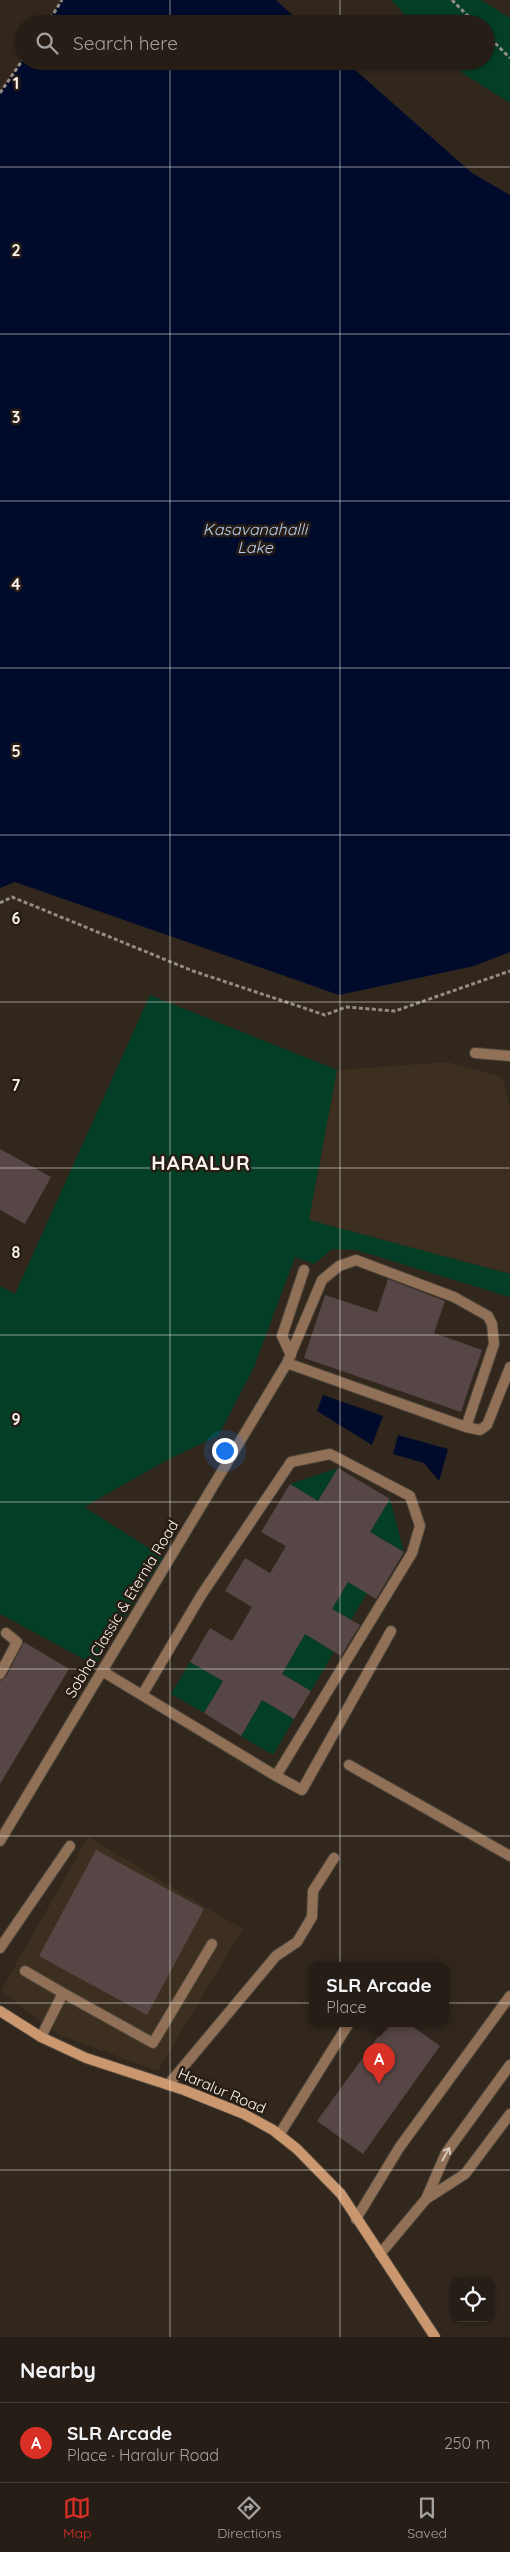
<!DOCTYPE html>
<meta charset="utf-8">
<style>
:root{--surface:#251d16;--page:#312a23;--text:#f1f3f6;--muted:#a3a2a1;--line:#423b35;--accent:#d93025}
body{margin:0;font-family:Quicksand,sans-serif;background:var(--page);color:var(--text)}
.controls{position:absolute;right:15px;bottom:15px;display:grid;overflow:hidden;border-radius:10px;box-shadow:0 1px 4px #0004}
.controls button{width:45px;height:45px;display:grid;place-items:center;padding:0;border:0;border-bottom:1px solid var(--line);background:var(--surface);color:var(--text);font:25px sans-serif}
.you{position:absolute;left:224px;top:1450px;width:18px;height:18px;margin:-12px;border:4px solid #fff;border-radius:50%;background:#1a73e8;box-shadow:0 0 0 8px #1a73e833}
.badge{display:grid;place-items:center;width:32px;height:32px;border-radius:50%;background:var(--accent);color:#fff;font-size:16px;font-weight:700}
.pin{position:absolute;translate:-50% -41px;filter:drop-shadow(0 1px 2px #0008)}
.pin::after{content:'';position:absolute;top:26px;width:18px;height:15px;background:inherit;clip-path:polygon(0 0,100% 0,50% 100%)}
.popup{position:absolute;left:309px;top:1962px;width:140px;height:65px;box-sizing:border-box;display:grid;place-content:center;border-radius:10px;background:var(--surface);filter:drop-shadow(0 1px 4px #0005);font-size:16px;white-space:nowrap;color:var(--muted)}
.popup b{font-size:19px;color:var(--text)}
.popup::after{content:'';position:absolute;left:50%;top:100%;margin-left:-10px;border:10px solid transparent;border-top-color:var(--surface)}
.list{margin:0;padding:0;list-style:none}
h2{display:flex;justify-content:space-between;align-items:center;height:65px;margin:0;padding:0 20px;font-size:21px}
h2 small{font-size:16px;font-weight:400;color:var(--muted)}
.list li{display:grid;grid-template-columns:32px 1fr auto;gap:15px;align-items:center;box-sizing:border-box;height:80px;padding:0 20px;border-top:1px solid var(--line)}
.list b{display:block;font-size:19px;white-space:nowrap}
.list p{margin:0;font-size:16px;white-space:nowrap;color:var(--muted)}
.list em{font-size:16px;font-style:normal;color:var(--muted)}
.icon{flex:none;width:28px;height:28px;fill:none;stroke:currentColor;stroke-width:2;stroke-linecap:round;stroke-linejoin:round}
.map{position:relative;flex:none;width:510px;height:2337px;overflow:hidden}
.search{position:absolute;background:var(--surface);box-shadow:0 1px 4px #0004;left:15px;right:15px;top:15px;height:55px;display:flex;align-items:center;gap:12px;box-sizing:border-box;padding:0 18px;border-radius:28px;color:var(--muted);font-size:19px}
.sheet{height:145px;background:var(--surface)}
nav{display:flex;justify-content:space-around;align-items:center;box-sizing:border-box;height:70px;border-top:1px solid var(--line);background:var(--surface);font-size:14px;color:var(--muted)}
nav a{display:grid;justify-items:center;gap:2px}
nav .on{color:var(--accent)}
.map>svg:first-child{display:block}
.built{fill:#3d2f20}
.green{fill:#033e26}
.water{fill:#000b2c}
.building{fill:#564645}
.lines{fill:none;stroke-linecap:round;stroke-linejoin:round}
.lane-casing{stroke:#4d443a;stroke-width:12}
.street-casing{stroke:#4d443a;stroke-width:12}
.secondary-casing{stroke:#4d443a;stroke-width:12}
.path{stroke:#948c83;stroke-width:3;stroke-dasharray:4 2.5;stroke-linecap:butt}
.lane{stroke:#907056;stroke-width:10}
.street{stroke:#907056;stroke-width:10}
.secondary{stroke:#cb976e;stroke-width:10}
.oneway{stroke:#d5c5b8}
.grid{fill:none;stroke:#faf3ec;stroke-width:1;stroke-opacity:0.55}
.labels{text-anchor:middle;stroke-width:5;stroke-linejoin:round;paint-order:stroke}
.street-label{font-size:15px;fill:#faf3ec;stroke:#271d14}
.water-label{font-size:16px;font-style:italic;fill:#b3cef5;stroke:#271d14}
.district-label{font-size:20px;font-weight:bold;letter-spacing:1px;fill:#faf3ec;stroke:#271d14}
.grid-label{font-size:16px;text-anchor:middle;font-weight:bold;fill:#faf3ec;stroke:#271d14;stroke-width:5;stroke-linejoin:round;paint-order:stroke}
</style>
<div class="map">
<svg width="510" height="2337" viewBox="0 0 510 2337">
<rect width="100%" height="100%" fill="#31271d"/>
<path class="built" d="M448 1062 502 1077 510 1106V1274L309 1220 337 1070Z
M88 1837 243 1929 158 2071 57 2034 1 1991Z"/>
<path class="green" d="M391 0H481L510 18V103L464 74 452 61H486V24H414Z
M150 995 337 1070 309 1220 510 1274V1297L356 1250 332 1249 314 1264 295 1257 254 1367 218 1436 167 1460 84 1507 163 1557 95 1665 0 1614V1286L15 1294Z
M338 1468 318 1501 290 1484Z
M390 1499 404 1552 370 1532Z
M348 1582 367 1593 351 1620 332 1609Z
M305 1634 334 1652 311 1691 282 1674Z
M190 1662 223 1681 204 1713 171 1694Z
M262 1700 294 1719 273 1755 241 1736Z"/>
<path class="water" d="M62 0H276L302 24H47Z
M24 58V61H345L472 173 510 195V952L474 966 339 995 15 882 0 888V93Z
M323 1395 383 1416 372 1445 317 1411Z
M398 1435 448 1449 439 1481 424 1463 393 1454Z"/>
<path class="building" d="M0 1149 51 1177 25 1224 0 1210Z
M388 1279 445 1301 434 1333 482 1350 461 1412 304 1358 325 1295 377 1312Z
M338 1468 390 1499 370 1532 404 1552 376 1599 348 1582 332 1609 360 1625 341 1656 305 1634 282 1674 311 1691 294 1719 262 1700 241 1736 204 1713 223 1681 190 1662 210 1628 232 1641 252 1607 225 1591 245 1558 270 1573 286 1546 261 1532 290 1484 318 1501Z
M24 1642 69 1669 0 1784V1681L6 1677Z
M96 1850 204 1909 147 2015 39 1956Z
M388 2023H408L440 2046 363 2154 317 2121Z"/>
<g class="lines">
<g class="lane-casing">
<path id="lane" d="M102 1671 276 1776 412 1553 420 1526 410 1496 330 1454 291 1462 202 1594 142 1695
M349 1765 510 1856
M276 1776 302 1790 391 1631
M25 1971 63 1993 41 2037
M63 1993 153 2043 212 1944
M279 2135 349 2023"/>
</g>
<g class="street-casing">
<path id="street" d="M475 1053 510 1056
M356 1260 454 1297 488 1316 492 1324 494 1344 466 1427 287 1363 322 1280 339 1266Z
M291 1355 282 1336 304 1270
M466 1427 480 1430 487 1425 510 1367
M0 1674 17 1642 6 1633
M0 1841 287 1363
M0 1948 70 1846
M168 2085 276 1956 297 1942 312 1917 313 1891 334 1858
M426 2199 465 2174 510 2114
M356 2219 399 2148 510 1996
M380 2254 426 2199 446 2153 510 2065"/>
</g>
<g class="secondary-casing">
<path id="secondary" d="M0 2011 41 2037 86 2058 184 2090 244 2114 273 2130 297 2149 341 2194 435 2337"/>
</g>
<path class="path" d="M452 0 476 24
M47 24 62 0
M486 34 510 58
M0 93 24 58
M0 903 12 897 193 971 325 1015 346 1007 395 1011 510 971"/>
<use href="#lane" class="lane"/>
<use href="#street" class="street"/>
<use href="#secondary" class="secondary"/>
</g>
<defs><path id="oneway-shaft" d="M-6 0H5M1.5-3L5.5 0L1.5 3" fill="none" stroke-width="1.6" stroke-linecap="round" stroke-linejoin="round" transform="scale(1.25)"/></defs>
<use class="oneway" href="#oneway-shaft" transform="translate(446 2154) rotate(-61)"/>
<path class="grid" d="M170 0V24M340 0V24M170 61V2337M340 61V2337M0 167H510M0 334H510M0 501H510M0 668H510M0 835H510M0 1002H510M0 1168H510M0 1335H510M0 1502H510M0 1669H510M0 1836H510M0 2003H510M0 2170H510"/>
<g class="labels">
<g class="street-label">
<text transform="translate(122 1609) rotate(-59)" y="5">Sobha Classic &amp; Eternia Road</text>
<text transform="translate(222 2091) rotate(23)" y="5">Haralur Road</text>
</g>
<g class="water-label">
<text x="255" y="535">Kasavanahalli<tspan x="255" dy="18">Lake</tspan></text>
</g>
<g class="district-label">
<text x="201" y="1170">HARALUR</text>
</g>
</g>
<g class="grid-label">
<text x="16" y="89">1</text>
<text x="16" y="256">2</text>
<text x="16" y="423">3</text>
<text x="16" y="590">4</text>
<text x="16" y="757">5</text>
<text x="16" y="924">6</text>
<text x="16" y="1091">7</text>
<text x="16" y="1258">8</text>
<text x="16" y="1425">9</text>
</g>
</svg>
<div class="controls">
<button><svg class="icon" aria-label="locate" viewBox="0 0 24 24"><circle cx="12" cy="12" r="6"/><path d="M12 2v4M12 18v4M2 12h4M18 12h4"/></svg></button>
</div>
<div class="you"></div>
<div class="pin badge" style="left:379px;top:2084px">A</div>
<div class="popup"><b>SLR Arcade</b>Place</div>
<div class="search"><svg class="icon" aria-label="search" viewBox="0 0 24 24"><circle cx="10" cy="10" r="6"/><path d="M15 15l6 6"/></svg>Search here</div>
</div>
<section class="sheet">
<h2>Nearby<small></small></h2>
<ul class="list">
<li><span class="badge">A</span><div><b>SLR Arcade</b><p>Place · Haralur Road</p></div><em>250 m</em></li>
</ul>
</section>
<nav>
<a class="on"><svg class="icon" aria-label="map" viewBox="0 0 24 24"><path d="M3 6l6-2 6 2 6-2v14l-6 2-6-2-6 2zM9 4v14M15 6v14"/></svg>Map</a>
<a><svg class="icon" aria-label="directions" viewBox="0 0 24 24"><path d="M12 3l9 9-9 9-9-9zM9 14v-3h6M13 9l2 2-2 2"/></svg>Directions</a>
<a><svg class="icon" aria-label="saved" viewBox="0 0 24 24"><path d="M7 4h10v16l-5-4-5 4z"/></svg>Saved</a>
</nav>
